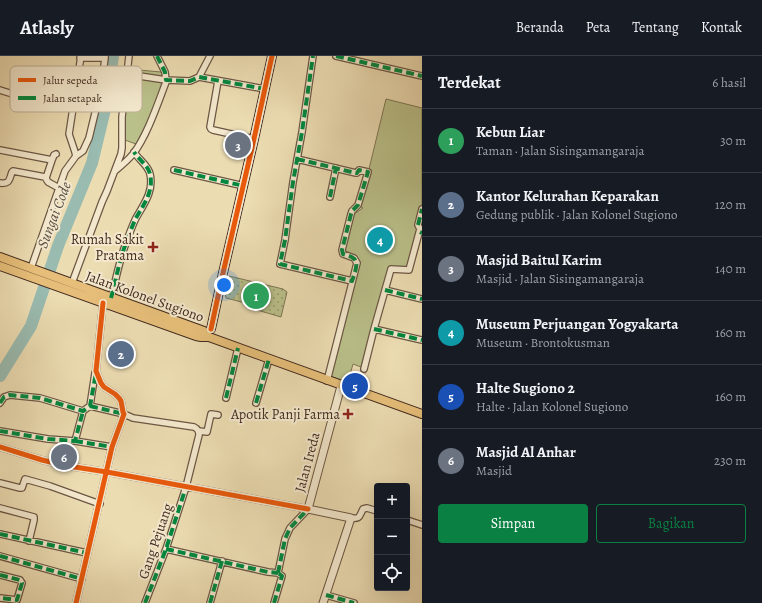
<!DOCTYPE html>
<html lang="id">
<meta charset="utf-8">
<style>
:root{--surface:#171b24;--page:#242831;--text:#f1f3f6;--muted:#9ea1a6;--line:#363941;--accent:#0b8043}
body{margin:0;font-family:Alegreya,serif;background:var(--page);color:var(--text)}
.controls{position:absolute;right:12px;bottom:12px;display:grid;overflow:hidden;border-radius:4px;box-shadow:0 4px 16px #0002}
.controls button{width:36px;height:36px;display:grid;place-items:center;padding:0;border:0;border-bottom:1px solid var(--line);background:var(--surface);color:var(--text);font:20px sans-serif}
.you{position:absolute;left:224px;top:229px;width:14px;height:14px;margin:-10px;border:3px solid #fff;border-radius:50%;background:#1a73e8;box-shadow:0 0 0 6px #1a73e833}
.badge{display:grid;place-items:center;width:26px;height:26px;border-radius:50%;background:var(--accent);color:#fff;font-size:13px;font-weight:700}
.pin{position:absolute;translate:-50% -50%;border:2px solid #fff;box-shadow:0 1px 4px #0006}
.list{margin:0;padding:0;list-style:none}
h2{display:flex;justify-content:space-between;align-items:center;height:52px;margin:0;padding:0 16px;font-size:17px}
h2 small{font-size:13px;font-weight:400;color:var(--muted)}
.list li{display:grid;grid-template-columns:26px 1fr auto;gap:12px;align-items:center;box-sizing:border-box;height:64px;padding:0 16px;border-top:1px solid var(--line)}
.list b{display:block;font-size:15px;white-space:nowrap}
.list p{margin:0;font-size:13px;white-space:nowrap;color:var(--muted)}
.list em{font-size:13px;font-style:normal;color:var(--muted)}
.actions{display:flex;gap:8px;padding:12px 16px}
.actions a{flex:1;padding:9px 0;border:1px solid var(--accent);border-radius:4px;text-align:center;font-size:14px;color:var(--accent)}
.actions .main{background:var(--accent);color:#fff}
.icon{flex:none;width:22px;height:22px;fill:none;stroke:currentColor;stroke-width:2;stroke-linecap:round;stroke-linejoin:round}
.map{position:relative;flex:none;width:422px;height:547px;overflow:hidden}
header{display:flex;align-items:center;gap:24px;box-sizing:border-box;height:56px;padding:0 20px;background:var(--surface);border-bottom:1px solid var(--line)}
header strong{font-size:19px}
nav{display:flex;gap:22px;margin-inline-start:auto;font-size:14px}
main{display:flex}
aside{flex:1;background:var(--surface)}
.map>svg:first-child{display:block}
.grass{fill:url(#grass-dots);stroke:#7e7655}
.park{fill:#bac08a;stroke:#7e7655}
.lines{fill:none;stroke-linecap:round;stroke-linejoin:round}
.river{stroke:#99bbb0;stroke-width:12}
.minor-tunnel{stroke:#cab995;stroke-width:5.5;stroke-dasharray:5.5 3;stroke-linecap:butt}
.minor-casing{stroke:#6c5744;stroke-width:8}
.tertiary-casing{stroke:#6c5744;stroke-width:9}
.secondary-casing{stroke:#422b20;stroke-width:10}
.primary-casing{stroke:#422b20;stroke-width:10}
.minor{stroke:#f3e8cd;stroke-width:5.5}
.tertiary{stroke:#f3e8cd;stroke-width:7}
.secondary{stroke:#f3e8cd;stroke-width:8}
.primary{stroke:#e6be79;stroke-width:8}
.quiet{stroke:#00873e;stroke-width:4;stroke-dasharray:8 4;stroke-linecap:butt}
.cycleway-casing{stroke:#f3e8cd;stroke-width:8}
.cycleway{stroke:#e8590c;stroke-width:5}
.poi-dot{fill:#8f2418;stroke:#f3e8cd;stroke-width:1.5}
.labels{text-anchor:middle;stroke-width:4;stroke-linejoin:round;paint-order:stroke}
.poi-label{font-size:14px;fill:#422b20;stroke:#f3e8cd;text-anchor:end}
.street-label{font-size:14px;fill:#422b20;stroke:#f3e8cd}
.water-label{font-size:15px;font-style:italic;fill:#584f44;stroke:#f3e8cd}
.key{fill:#f3e8cd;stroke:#beaf99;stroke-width:1}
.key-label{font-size:11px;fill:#422b20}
</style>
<header>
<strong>Atlasly</strong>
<nav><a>Beranda</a><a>Peta</a><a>Tentang</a><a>Kontak</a></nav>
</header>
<main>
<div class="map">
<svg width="422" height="547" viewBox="0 0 422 547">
<defs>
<pattern id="grass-dots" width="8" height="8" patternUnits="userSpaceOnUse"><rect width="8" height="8" fill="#bac08a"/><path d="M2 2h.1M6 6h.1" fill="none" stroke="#999c70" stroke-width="1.8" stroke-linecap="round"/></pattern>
</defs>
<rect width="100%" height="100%" fill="#ecdcb2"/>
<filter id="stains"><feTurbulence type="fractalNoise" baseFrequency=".005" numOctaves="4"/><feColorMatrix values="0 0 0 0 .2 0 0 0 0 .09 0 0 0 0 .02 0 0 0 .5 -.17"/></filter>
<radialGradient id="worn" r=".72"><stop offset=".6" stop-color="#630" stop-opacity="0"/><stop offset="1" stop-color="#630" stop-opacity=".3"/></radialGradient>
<path class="grass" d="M229 220 283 233 287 236 281 261 257 254V250L226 242 225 238Z"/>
<path class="park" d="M128 13 161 16 165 24 154 55 136 88 122 83Z
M386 43 422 52V148L417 170 419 174 408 213 389 212 361 311 353 308 348 326 330 320 360 205 356 201 345 197 344 194 354 158 363 152 360 150Z"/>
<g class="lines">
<path class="river" d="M0 320 31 270 58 190 92 107 107 45 113 0"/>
<path class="minor-tunnel" d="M356 335 364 313"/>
<g class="minor-casing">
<path id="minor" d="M157 0 165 16 166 24 190 25 199 21 265 33
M313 0 302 76 293 126 285 184 280 208 352 225
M336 0 422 20
M80 2H105V0
M199 21 210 0
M218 25 210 71 211 73 213 74 254 83
M0 34 22 41
M0 94 52 104 46 122
M76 100 83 95 89 82 101 32 105 2
M297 103 356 117H357L359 114 368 116 358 149 352 155 351 158 342 194 343 198 354 202 357 207 327 325
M52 104 54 99 56 98
M174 114 244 130
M115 115C121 110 128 104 133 98 147 80 158 47 166 26V24L126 18
M0 127C10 128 9 124 12 116L13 115 45 121 48 126 59 132
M330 141 336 112
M31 212 65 115 76 100 75 96 69 78 81 0
M72 227 102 146 107 135 121 98 122 92V61L129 0
M385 234 422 243
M111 242C116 224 119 205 126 187 129 179 132 170 136 162 144 148 154 135 150 118 148 109 139 104 134 96
M374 273 422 284
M364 313 374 273 391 213 409 214 420 173 418 169 422 153
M226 342 238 292
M0 347 4 341 10 339 40 342 83 355 90 350 95 317
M256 347 269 303
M90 350 124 358 133 362 194 371C198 373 199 375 199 379L186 431 166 493 145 547
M0 375 48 383 75 385 83 355
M199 375 207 376 211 358 218 359
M75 385 112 391
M0 391 42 404 68 410 107 416 308 453
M0 427 20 432H22L25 423 50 430 100 448
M0 452 34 461V464L29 485
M351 462C360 463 359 461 363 453L367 452 377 455
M407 464 422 469
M0 478 87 497
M166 493 268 516 278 517
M0 500 82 523
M278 517 285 483 290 472 308 453
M0 519 20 524 22 527 17 544 0 542
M326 539 354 547
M76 547 112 391 124 358 123 356 121 345 119 342 115 338 104 331 101 327 96 315 103 247
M210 547 222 505
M274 547 282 520 278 517"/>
</g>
<g class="tertiary-casing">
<path id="tertiary" d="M323 547 351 462 308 453 341 330"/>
</g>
<g class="secondary-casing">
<path id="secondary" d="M211 273 223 217 254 83 272 0"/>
</g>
<g class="primary-casing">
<path id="primary" d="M0 201 204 275 209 281
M0 210 196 280 201 281H209L422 358"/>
</g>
<use href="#minor" class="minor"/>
<use href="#tertiary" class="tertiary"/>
<use href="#secondary" class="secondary"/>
<use href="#primary" class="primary"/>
<path class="quiet" d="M157 0 165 16 166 24 190 25 199 21 265 33
M336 0 422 20
M297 103 356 117H357L359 114 368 116 358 149 352 155 351 158 342 194 343 198C346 199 351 200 353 202 360 206 354 219 352 225L280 208 285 184 293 126 302 76 313 0
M174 114 244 130
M330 141 336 112
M418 169 422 153
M420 176 422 177
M385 234 422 243
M111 242C116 224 119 205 126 187 129 179 132 170 136 162 144 148 154 135 150 118 148 109 139 104 134 96
M374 273 422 284
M226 342 238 292
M0 347 4 341 10 339 40 342 83 355 90 350 96 317
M256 347 269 303
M90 350 124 358
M0 375 48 383 75 385 83 355
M75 385 112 391
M0 478 87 497
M166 493 268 516 278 517
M0 500 82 523
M278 517 285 483 290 472 308 453
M0 519 20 524 22 527 17 544 0 542
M326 539 354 547
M145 547 166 493 186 431
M210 547 222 505
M274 547 282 520 278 517"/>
<g class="cycleway-casing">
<path id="cycleway" d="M211 273 223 217 254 83 272 0
M0 391 42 404 68 410 107 416 308 453
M76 547 112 391 124 358 123 356 121 345 119 342 115 338 104 331 101 327 96 315 103 247"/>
</g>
<use href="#cycleway" class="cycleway"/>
</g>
<g class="poi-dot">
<path d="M151 185h4v4h4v4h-4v4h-4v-4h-4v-4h4z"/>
<path d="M346 352h4v4h4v4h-4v4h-4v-4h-4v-4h4z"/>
</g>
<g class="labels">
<g class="poi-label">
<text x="144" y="188">Rumah Sakit<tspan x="144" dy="16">Pratama</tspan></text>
<text x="340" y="363">Apotik Panji Farma</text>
</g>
<g class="street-label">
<text transform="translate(145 240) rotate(20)" y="5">Jalan Kolonel Sugiono</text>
<text transform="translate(307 406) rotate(-75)" y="5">Jalan Ireda</text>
<text transform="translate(155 485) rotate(-71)" y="5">Gang Pejuang</text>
</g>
<g class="water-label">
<text transform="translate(54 159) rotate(-69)" y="5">Sungai Code</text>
</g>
</g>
<rect x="10" y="10" width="132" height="46" rx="6" class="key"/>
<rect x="18" y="22" width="18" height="4" fill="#e8590c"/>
<rect x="18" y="40" width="18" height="4" fill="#00873e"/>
<g class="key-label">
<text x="43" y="28">Jalur sepeda</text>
<text x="43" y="46">Jalan setapak</text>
</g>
<rect width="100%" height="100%" filter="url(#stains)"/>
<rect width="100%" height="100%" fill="url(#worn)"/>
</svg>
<div class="controls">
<button>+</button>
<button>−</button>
<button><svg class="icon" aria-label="locate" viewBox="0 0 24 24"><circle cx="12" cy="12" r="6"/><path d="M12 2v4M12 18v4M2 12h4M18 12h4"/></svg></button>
</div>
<div class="you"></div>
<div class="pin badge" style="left:256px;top:240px;background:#2e9e5b">1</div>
<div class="pin badge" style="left:121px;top:298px;background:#5c6f8a">2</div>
<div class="pin badge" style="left:238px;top:89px;background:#6b7280">3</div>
<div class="pin badge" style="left:380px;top:184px;background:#0f9aa8">4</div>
<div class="pin badge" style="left:355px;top:330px;background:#1a4fb4">5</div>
<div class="pin badge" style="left:64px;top:401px;background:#6b7280">6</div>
</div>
<aside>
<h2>Terdekat<small>6 hasil</small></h2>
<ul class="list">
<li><span class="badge" style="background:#2e9e5b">1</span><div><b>Kebun Liar</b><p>Taman · Jalan Sisingamangaraja</p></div><em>30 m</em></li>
<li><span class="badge" style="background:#5c6f8a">2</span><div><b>Kantor Kelurahan Keparakan</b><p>Gedung publik · Jalan Kolonel Sugiono</p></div><em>120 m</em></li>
<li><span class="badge" style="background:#6b7280">3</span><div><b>Masjid Baitul Karim</b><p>Masjid · Jalan Sisingamangaraja</p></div><em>140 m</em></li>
<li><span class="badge" style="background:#0f9aa8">4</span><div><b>Museum Perjuangan Yogyakarta</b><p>Museum · Brontokusman</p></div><em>160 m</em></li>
<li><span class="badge" style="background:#1a4fb4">5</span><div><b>Halte Sugiono 2</b><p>Halte · Jalan Kolonel Sugiono</p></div><em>160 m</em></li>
<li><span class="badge" style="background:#6b7280">6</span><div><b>Masjid Al Anhar</b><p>Masjid</p></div><em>230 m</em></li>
</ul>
<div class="actions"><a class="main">Simpan</a><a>Bagikan</a></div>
</aside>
</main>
